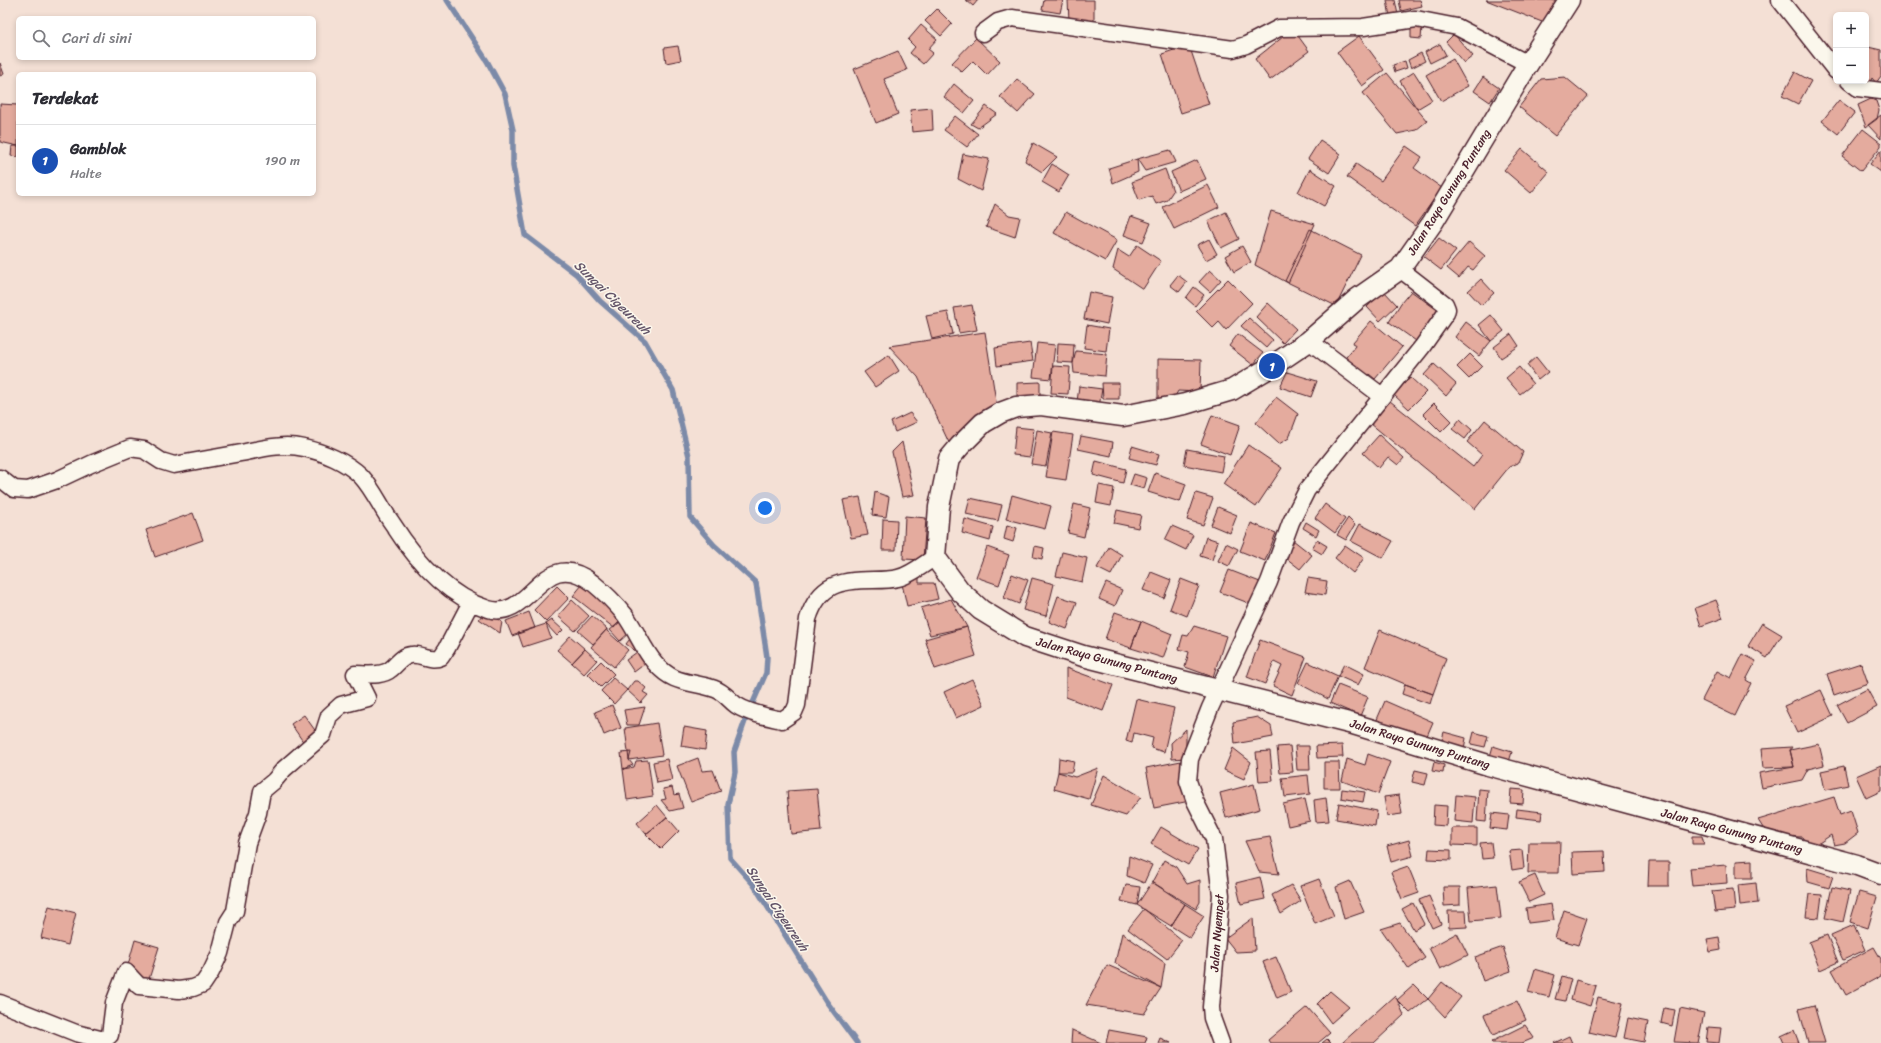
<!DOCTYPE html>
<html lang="id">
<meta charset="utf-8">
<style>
:root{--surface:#fff;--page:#f2f2f3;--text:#2b2b33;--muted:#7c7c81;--line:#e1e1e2;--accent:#7c3aed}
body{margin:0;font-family:Sriracha,sans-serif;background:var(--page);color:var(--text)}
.controls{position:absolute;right:12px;top:12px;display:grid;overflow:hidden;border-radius:6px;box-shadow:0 2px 6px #0003}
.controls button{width:36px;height:36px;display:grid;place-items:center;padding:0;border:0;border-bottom:1px solid var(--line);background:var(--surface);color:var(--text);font:20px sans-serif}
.you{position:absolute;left:765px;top:508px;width:14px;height:14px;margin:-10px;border:3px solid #fff;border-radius:50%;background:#1a73e8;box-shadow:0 0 0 6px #1a73e833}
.badge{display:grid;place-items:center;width:26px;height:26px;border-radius:50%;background:var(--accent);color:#fff;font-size:13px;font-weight:700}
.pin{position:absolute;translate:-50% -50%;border:2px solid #fff;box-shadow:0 1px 4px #0006}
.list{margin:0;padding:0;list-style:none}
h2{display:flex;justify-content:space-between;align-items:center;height:52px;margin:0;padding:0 16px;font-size:17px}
h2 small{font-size:13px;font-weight:400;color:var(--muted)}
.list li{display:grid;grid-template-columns:26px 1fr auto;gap:12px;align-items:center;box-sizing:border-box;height:72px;padding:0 16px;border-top:1px solid var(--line)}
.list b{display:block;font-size:15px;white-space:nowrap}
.list p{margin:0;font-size:13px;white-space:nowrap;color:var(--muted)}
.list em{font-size:13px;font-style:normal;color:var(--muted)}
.icon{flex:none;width:22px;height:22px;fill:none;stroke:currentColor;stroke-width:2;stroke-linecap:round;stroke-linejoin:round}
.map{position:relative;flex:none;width:1881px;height:1043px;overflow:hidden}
.search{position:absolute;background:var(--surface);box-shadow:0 2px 6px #0003;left:16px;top:16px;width:300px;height:44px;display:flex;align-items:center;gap:10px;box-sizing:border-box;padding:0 14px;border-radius:6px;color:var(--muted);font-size:15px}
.panel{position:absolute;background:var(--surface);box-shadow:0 2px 6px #0003;left:16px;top:72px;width:300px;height:124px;border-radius:6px}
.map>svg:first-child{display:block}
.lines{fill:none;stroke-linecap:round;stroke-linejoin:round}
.stream{stroke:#7c8aa8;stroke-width:5.5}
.building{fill:#e4ab9e;stroke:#4a1f2b}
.minor-casing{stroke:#4a1f2b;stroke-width:19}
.tertiary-casing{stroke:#4a1f2b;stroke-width:23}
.minor{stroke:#fbf7ec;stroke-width:16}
.tertiary{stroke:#fbf7ec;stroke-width:20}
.labels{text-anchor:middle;stroke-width:3;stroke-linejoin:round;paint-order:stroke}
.street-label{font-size:12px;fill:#4a1f2b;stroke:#fbf7ec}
.water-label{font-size:13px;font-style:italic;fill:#635469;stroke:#fbf7ec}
</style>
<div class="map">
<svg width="1881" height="1043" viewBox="0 0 1881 1043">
<rect width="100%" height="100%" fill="#f4e0d5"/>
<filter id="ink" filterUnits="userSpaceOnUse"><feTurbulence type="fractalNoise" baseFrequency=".025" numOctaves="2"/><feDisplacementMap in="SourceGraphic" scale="8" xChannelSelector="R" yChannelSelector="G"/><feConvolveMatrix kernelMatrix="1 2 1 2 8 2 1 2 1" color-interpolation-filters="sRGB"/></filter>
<g filter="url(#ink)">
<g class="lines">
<path class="stream" d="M447 0 487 61 505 94 513 130V166L525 235 576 274 600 301 645 341 673 390 689 456 690 517 714 545 756 583 767 657 766 673 745 721 734 752 735 772 728 804 730 858 754 885 826 1001 857 1043"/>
</g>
<path class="building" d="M966 0H978L973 6Z
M1044 0H1063L1060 13 1042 10Z
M1068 0H1094V21H1069Z
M1387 0H1395L1398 15 1390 17Z
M1399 0H1420L1422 6 1401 11Z
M1486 0H1552L1556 1 1547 24Z
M937 9 952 24 941 36 925 21Z
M921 25 937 39 928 49 933 53 923 64 910 53 915 47 908 40Z
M1411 26 1422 27 1421 39 1411 38Z
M1293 29 1309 51 1270 80 1255 59Z
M1454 34 1473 56 1464 63 1446 42Z
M1359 36 1384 70 1362 86 1337 52Z
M976 38 1000 61 987 75 973 61 962 72 952 63Z
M1440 44 1446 55 1430 63 1425 52Z
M1189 45 1209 104 1181 113 1162 54Z
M678 46 681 60 666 63 664 48Z
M1868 47 1881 50V76L1876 83 1872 78 1868 86 1866 81V51Z
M898 51 907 70 884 79 898 114 876 123 854 69Z
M1421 53 1425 61 1411 68 1408 60Z
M1453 59 1468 86 1441 101 1426 75Z
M1405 61 1407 68 1395 72 1393 65Z
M0 63 4 74 0 76Z
M1414 72 1432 100 1417 109 1400 81Z
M1795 72 1811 81 1798 104 1782 96Z
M1387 73 1427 121 1416 130 1397 134 1363 93Z
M1483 77 1499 88 1490 102 1474 91Z
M1565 77 1588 96 1555 136 1519 107 1541 79Z
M1017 79 1035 94 1018 113 1000 97Z
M954 84 974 101 964 113 944 97Z
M1871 99 1876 101 1879 110 1877 119 1866 127 1858 105Z
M1839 100 1855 112 1838 134 1822 121Z
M0 104 18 105V146L0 142Z
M986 106 997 114 978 128 971 124Z
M932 108 933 130 912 132 910 110Z
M1881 115V139L1868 125Z
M955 116 978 134 967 147 944 130Z
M1863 129 1881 143V146L1861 171 1842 156Z
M1320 140 1341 154 1329 173 1308 159Z
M1033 143 1057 157 1042 172 1025 161Z
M12 146H18V157L11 156Z
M1406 146 1422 157 1414 168 1442 188 1415 226 1347 177 1356 164 1381 181Z
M1522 149 1549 172 1531 193 1504 170Z
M1170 150 1176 162 1145 171 1137 159Z
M1881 150V172L1870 164Z
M963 154 989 159 981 191 958 179Z
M1137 159 1138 172 1113 183 1109 168Z
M1197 160 1206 179 1179 191 1171 172Z
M1052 164 1069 175 1059 192 1042 182Z
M1165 169 1173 191 1167 200 1156 204 1152 196 1139 200 1132 182Z
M1310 169 1336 186 1324 206 1298 192Z
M1208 185 1219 207 1174 229 1163 207Z
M995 204 1009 215 1020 217 1015 237 986 227Z
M1271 211 1315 224 1288 283 1255 265Z
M1066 212 1117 240 1105 261 1054 233Z
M1226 212 1239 239 1221 248 1208 221Z
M1131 216 1151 223 1143 242 1124 235Z
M1310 229 1361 255 1336 306 1285 281Z
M1439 238 1456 251 1441 270 1424 257Z
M1209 239 1217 254 1206 260 1197 245Z
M1469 242 1485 256 1473 270 1468 267 1459 278 1447 268Z
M1137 245 1161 261 1143 289 1113 269 1118 250 1129 257Z
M1242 246 1251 262 1234 272 1225 256Z
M1210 270 1221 280 1210 292 1199 282Z
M1178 275 1187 282 1179 292 1170 285Z
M1228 279 1252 303 1226 330 1219 322 1213 328 1196 311Z
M1481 279 1494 293 1481 305 1468 291Z
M1194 287 1204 295 1195 306 1186 298Z
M1384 291 1397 305 1380 321 1367 307Z
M1411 291 1440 312 1419 343 1389 322 1401 303Z
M1089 292 1112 297 1107 324 1084 319Z
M1268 303 1296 329 1283 343 1256 317Z
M972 305 977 330 959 333 954 308Z
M948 312 953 334 932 339 926 316Z
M1491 315 1504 331 1491 341 1479 325Z
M1249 318 1273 340 1266 348 1241 326Z
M1371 321 1402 347 1375 379 1369 374 1363 381 1342 362 1355 346 1353 342Z
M1466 322 1491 341 1479 356 1455 337Z
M1087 325 1109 329 1106 351 1084 348Z
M985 332 997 408 951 447 918 377 889 346Z
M1238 334 1263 353 1253 365 1229 346Z
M1511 334 1519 346 1501 358 1494 347Z
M1030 343 1033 361 997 366 995 348Z
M1037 343 1055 345 1051 379 1033 377Z
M1058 343 1074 344 1073 363 1057 362Z
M1076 351 1107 354 1105 376 1074 373 1073 363Z
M1470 354 1482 366 1469 379 1457 367Z
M889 355 899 371 875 387 864 372Z
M1536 357 1548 372 1538 380 1527 365Z
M1158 359 1201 360 1200 392 1178 391 1173 400 1158 399Z
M1434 364 1456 384 1446 396 1424 375Z
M1053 366 1070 367 1068 394 1051 393Z
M1519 367 1533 384 1520 394 1506 378Z
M1287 372 1317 381 1311 397 1280 387Z
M1410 377 1426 392 1409 409 1394 395Z
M1040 382V400H1017V383Z
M1102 383H1119V399H1103Z
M1079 386 1102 389 1098 413 1076 410Z
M1276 397 1298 414 1289 438 1279 444 1256 423Z
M1390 401 1473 467 1482 455 1467 442 1485 420 1523 452 1518 463 1509 467 1475 509 1371 424Z
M1434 403 1452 421 1441 432 1423 414Z
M910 413 917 422 895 432 891 422Z
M1212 415 1240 425 1230 455 1201 444Z
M1460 419 1472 430 1465 439 1452 429Z
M1016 427 1034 429 1030 457 1013 455Z
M1037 430 1052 433 1046 466 1031 464Z
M1053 432 1073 435 1066 480 1046 477Z
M1379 435 1404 458 1398 465 1388 457 1379 468 1363 453Z
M1081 436 1113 442 1111 456 1078 449Z
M902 442 914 495 902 497 892 452Z
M1248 445 1282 468 1256 507 1223 484Z
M1132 446 1159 454 1156 465 1129 458Z
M1187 449 1224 456 1221 472 1184 465Z
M1096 461 1126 469 1123 483 1093 475Z
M1155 473 1186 484 1180 502 1148 492Z
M1134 474 1147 478 1144 489 1130 485Z
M1099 485 1114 488 1111 506 1096 503Z
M875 492 889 497 886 517 872 515Z
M1196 493 1213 498 1203 525 1187 520Z
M1012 495 1051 506 1045 529 1006 519Z
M860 497 868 535 851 538 843 500Z
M970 498 1002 505 998 521 966 514Z
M1074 504 1090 508 1084 537 1068 533Z
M1325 504 1345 519 1335 533 1315 518Z
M1218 507 1237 515 1230 533 1211 525Z
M1117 510 1141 515 1138 528 1114 523Z
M193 513 203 540 155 557 146 530Z
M905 516 926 518 923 560 903 559Z
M1348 518 1355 525 1346 540 1337 535Z
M883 519 897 520 896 550H882Z
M965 519 993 527 990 541 962 533Z
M1306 522 1319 530 1316 536 1303 528Z
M1251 523 1276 533 1265 561 1240 551Z
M1360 524 1393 541 1383 558 1351 541Z
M1007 525 1017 528 1013 542 1004 539Z
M1172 526 1193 535 1186 550 1165 540Z
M1206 537 1218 541 1212 560 1200 556Z
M1293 540 1312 555 1300 569 1281 554Z
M1317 540 1327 546 1322 554 1312 548Z
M1226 543 1238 549 1229 566 1218 561Z
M1345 545 1364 558 1353 573 1335 558Z
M1035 546 1044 548 1042 559 1033 557Z
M987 547 1009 555 999 585 976 577Z
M1109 547 1122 555 1111 575 1097 568Z
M1062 552 1087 558 1082 582 1056 576Z
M1229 570 1260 582 1251 604 1220 592Z
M1151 572 1171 580 1164 598 1143 590Z
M919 574V583H934L938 599 907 606 902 584Z
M1012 574 1028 580 1019 604 1004 598Z
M1032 578 1054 584 1046 616 1023 610Z
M1308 578 1327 581 1325 595 1305 592Z
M1181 579 1199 586 1187 616 1170 609Z
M1106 583 1122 590 1115 606 1099 599Z
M582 585 623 617 614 628 573 596Z
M557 586 569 598 546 622 534 610Z
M1058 596 1077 602 1067 629 1049 622Z
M951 599 967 627 930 635 921 608Z
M572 600 589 616 575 631 558 616Z
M1716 600 1723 618 1701 626 1695 608Z
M485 611 502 622 500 633 479 619Z
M529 612 535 628 512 636 506 621Z
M1115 612 1141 621 1131 648 1105 639Z
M592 616 607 629 593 644 578 631Z
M552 620 563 630 557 636 546 624Z
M1141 621 1172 634 1163 658 1131 648Z
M620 622 630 632 620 641 610 630Z
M1762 623 1782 635 1767 658 1748 646Z
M546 624 551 638 523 647 518 633Z
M1194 626 1226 636 1213 677 1185 667 1189 652 1179 649 1183 635 1188 636Z
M967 627 976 656 935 669 925 639Z
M607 629V631L628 650 614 667 591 647Z
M1380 630 1446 658 1433 694 1405 684 1365 667Z
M633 635 641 655 626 644Z
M570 636 585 649 572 663 557 650Z
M1260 640 1306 657 1292 695 1273 686 1282 666 1274 662 1265 684 1247 677Z
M585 649 597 660 584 674 572 663Z
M637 652 646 663 634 672 626 660Z
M1743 654 1756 661 1746 680 1751 683 1735 716 1702 700 1717 671 1731 678Z
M601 661 614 674 601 687 588 674Z
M1308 662 1338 676 1328 699 1298 683Z
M1861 663 1868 683 1834 695 1827 674Z
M1344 664 1364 674 1358 685 1338 676Z
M1066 668 1113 685 1103 711 1066 697Z
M613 678 627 690 614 704 601 691Z
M972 679 984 705 956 718 944 692Z
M634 681H638L646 688 643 692 648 695 641 703 627 690Z
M1405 684 1433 694 1430 704 1402 694Z
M1338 685 1368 697 1360 716 1330 703Z
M1867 689 1877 707 1847 723 1837 705Z
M1821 690 1833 716 1797 733 1784 706Z
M1136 699 1174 708 1164 752 1151 748 1153 738 1134 733 1132 743 1126 741Z
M1385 701 1433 722 1423 745 1375 724Z
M612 705 621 728 604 735 595 712Z
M645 707 639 725H627L624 710Z
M304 715 317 733 304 743 291 724Z
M1257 717 1271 726 1273 737 1235 744 1233 722Z
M657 723 662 755 629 760 625 728Z
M684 727 707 731 705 750 681 746Z
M1186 729V758L1172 759 1171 743Z
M1444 732 1466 738 1464 749 1441 743Z
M1474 732 1488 736 1485 747 1471 744Z
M1819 744 1824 765 1808 769 1802 780 1762 788 1759 773 1794 767 1790 750Z
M1342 745 1343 757 1317 758 1316 746Z
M1290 746 1293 772 1280 773 1277 747Z
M1295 746H1309L1310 770H1297Z
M1493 746 1512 752 1508 765 1489 760Z
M1792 747 1790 750 1794 767 1763 768 1761 749Z
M1233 748 1251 762 1244 779 1224 770Z
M1270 751 1273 781 1259 782 1256 752Z
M631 752 629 760 633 765 623 769 621 753Z
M1368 754 1390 762 1378 794 1342 781 1347 759 1365 765Z
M698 758 702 771 713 770 721 791 691 802 677 766Z
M1059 758 1074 761 1072 772H1058Z
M667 759 672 780 657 783 653 762Z
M648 760 653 796 627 800 623 769 634 767 636 761Z
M1181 761 1190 801 1154 808 1146 768Z
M1324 762H1339L1340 788H1324Z
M1434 762 1444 765 1443 773 1432 771Z
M1881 765V791L1866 798 1856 776Z
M1844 766 1848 785 1825 790 1821 771Z
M1098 768 1089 799 1054 789 1058 772 1075 777Z
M1415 770 1428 773 1425 785 1412 782Z
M1104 775 1141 797 1126 816 1091 805Z
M1308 775 1310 794 1285 797 1282 778Z
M1254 784 1260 809 1226 818 1220 793Z
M672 787 674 795 679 794 683 808 670 811 661 800 666 799 663 789Z
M817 789 821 831 791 834 787 791Z
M1342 789 1365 792 1363 802 1341 798Z
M1479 789 1488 790 1486 822 1477 821Z
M1511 789 1524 790 1523 804 1510 803Z
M1399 795 1402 814 1387 816 1384 797Z
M1456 795 1475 797 1473 823 1454 821Z
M1834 797 1840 815 1851 811 1858 833 1845 843 1834 845 1831 835 1810 849 1802 837 1768 836 1758 820Z
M1326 798 1329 821 1316 822 1314 800Z
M1305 799 1310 821 1288 826 1283 804Z
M1339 803 1377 811 1375 826 1336 819Z
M657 805 667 817 646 834 637 823Z
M1434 805 1447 806 1446 826 1433 825Z
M1517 809 1542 812 1541 820 1516 817Z
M1492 813 1509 815 1507 830 1490 828Z
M667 817 679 831 661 849 646 834Z
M1161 827 1198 849 1188 865 1151 844Z
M1452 828H1477V846L1452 845Z
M1692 836H1702L1704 844H1692Z
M1270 837 1279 874 1259 872 1245 841Z
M1409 840 1413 856 1391 862 1387 846Z
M1491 842 1493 858 1482 859 1480 843Z
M1529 842H1560L1559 873H1528Z
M1429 849 1451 850V860L1428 859Z
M1522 850 1524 868 1512 870 1509 851Z
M1604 851 1605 872 1573 874 1572 852Z
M1129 856 1152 865 1144 883 1127 876Z
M1164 860 1176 867 1187 884 1200 880V902L1196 909 1152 882Z
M1752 860V878H1736V861Z
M1649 862H1669V886H1648Z
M1726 865 1727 883 1692 886 1690 868Z
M1408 866 1419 893 1402 899 1391 872Z
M1807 868 1833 876 1829 888 1808 882Z
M1535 875 1544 895 1529 902 1519 882Z
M1260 877 1265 899 1241 904 1236 883Z
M1319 879 1334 916 1315 924 1300 886Z
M1350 881 1364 912 1344 919 1336 887Z
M1152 882 1185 904 1171 926 1137 905Z
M1756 883 1758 903 1740 905 1738 885Z
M1126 885 1140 887 1137 905 1121 901Z
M1291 885 1301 901 1281 914 1272 895Z
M1497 885 1501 918 1471 921 1468 888Z
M1443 887H1460V905L1444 906Z
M1832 887 1850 891 1843 922 1825 918Z
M1733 889 1735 910 1715 912 1712 891Z
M1859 892 1877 897 1868 928 1850 922Z
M1809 894 1822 895 1819 918 1806 917Z
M1429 896 1441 924 1432 928 1419 900Z
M1413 903 1424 924 1414 930 1402 909Z
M1185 904 1204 916 1190 938 1171 926Z
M1551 904 1554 920 1528 923 1526 908Z
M49 906 76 913 68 945 41 938Z
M1144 909 1182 940 1167 959 1128 929Z
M1564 910 1587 918 1578 945 1555 938Z
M1448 911H1466L1467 927 1449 928Z
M1253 918 1255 951 1236 952 1225 938Z
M1400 923 1425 958 1409 969 1381 929Z
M1854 925 1865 950 1843 960 1831 935Z
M1122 933 1165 963 1161 988 1115 963Z
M1457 933 1468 955 1440 969 1429 948Z
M1827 935 1838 962 1820 970 1809 942Z
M1719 937 1721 950 1710 952 1707 939Z
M135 940 159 947 149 979 126 972Z
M1503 947 1511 971 1483 981 1475 957Z
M1874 947 1881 959V976L1846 995 1832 970Z
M1276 957 1291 992 1277 998 1263 962Z
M1107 965 1161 988 1144 1014 1086 1005Z
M1535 969 1555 975 1549 997 1528 992Z
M1562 976 1571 979 1565 1001 1555 999Z
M1576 980 1596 986 1590 1006 1571 1000Z
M1442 982 1461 997 1445 1017 1428 999Z
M1414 985 1428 999 1410 1013 1397 1000Z
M1330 991 1349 1007 1331 1023 1317 1004Z
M1395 995 1404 1015 1374 1043H1342Z
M1598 997 1623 1003 1615 1038 1589 1032Z
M1517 1001 1526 1020 1493 1035 1484 1015Z
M1814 1005 1825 1043H1808L1799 1009Z
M1307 1007 1330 1033 1318 1043H1270L1268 1040Z
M1664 1008 1675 1010 1672 1026 1661 1023Z
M1680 1008 1704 1013 1698 1043 1674 1042Z
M1628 1018 1648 1022 1644 1042 1624 1038Z
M1525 1025 1534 1038 1522 1043H1492L1491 1042Z
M1708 1027 1721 1028 1719 1043 1706 1042Z
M1072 1030 1101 1043H1071Z
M1109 1030 1147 1037 1145 1043H1106Z
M1794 1030 1799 1043H1784L1781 1036Z
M1569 1036 1572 1043H1554Z
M1160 1038 1171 1043H1158Z
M1327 1039 1331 1043H1322Z"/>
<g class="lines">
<g class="minor-casing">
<path id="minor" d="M1780 0 1836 71
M983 33 998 22 1012 18 1233 49 1246 45 1279 28 1363 27 1416 19 1457 27 1528 64
M1849 81 1858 88 1881 91
M1309 341 1382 396
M0 478 14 489 28 490 57 480 91 464 130 448 144 450 161 461 174 465C196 461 219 457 241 453 261 449 283 443 304 448 323 452 347 462 361 476 374 490 381 508 392 523 415 559 447 596 488 609 532 622 541 543 593 583 604 592 616 604 625 615 636 630 643 649 655 663 675 686 690 680 715 689 724 692 729 700 736 705 748 713 768 717 782 720L794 712 797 705 808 619C819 584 840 580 873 580 881 580 890 580 898 578 911 575 924 564 935 557
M0 1003 76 1033 104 1040 110 1035 114 1003 126 972 139 986 179 990 193 988 203 984 211 972 220 953 228 922 235 911 247 843 258 813 262 791 274 781 284 769 323 735 329 716 341 705 367 698 355 674C366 674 382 677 391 669 398 664 401 656 411 655 421 653 430 662 441 657L447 648 471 602
M1221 1043 1212 1018 1211 1007 1221 895 1214 839 1195 801 1188 781 1190 759 1210 708 1269 582 1291 522 1307 490 1422 347 1446 313 1447 309 1445 304 1400 269"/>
</g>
<g class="tertiary-casing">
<path id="tertiary" d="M1569 0 1528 64 1433 222 1400 269 1357 299 1309 341 1272 366 1232 390 1185 404 1123 416 1041 405 1016 407 1000 413 983 423 960 446 949 459 939 507 935 557 960 591 981 610 1025 637 1083 656 1353 724 1488 765 1857 865 1881 874"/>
</g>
<use href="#minor" class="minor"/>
<use href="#tertiary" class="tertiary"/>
</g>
</g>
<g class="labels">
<g class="street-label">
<text transform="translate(1449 192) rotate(-58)" y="4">Jalan Raya Gunung Puntang</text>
<text transform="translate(1107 660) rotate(15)" y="4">Jalan Raya Gunung Puntang</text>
<text transform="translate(1420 744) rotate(17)" y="4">Jalan Raya Gunung Puntang</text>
<text transform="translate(1732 831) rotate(15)" y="4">Jalan Raya Gunung Puntang</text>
<text transform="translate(1217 933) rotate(-86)" y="4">Jalan Nyempet</text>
</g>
<g class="water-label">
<text transform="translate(613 297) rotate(44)" y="5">Sungai Cigeureuh</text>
<text transform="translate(778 908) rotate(56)" y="5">Sungai Cigeureuh</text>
</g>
</g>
</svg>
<div class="controls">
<button>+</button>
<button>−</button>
</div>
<div class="you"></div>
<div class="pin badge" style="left:1272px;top:366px;background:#1a4fb4">1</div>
<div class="search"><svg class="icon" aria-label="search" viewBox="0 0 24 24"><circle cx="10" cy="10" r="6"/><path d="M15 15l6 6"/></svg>Cari di sini</div>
<section class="panel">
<h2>Terdekat<small></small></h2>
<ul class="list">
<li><span class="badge" style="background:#1a4fb4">1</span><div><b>Gamblok</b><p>Halte</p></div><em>190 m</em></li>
</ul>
</section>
</div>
